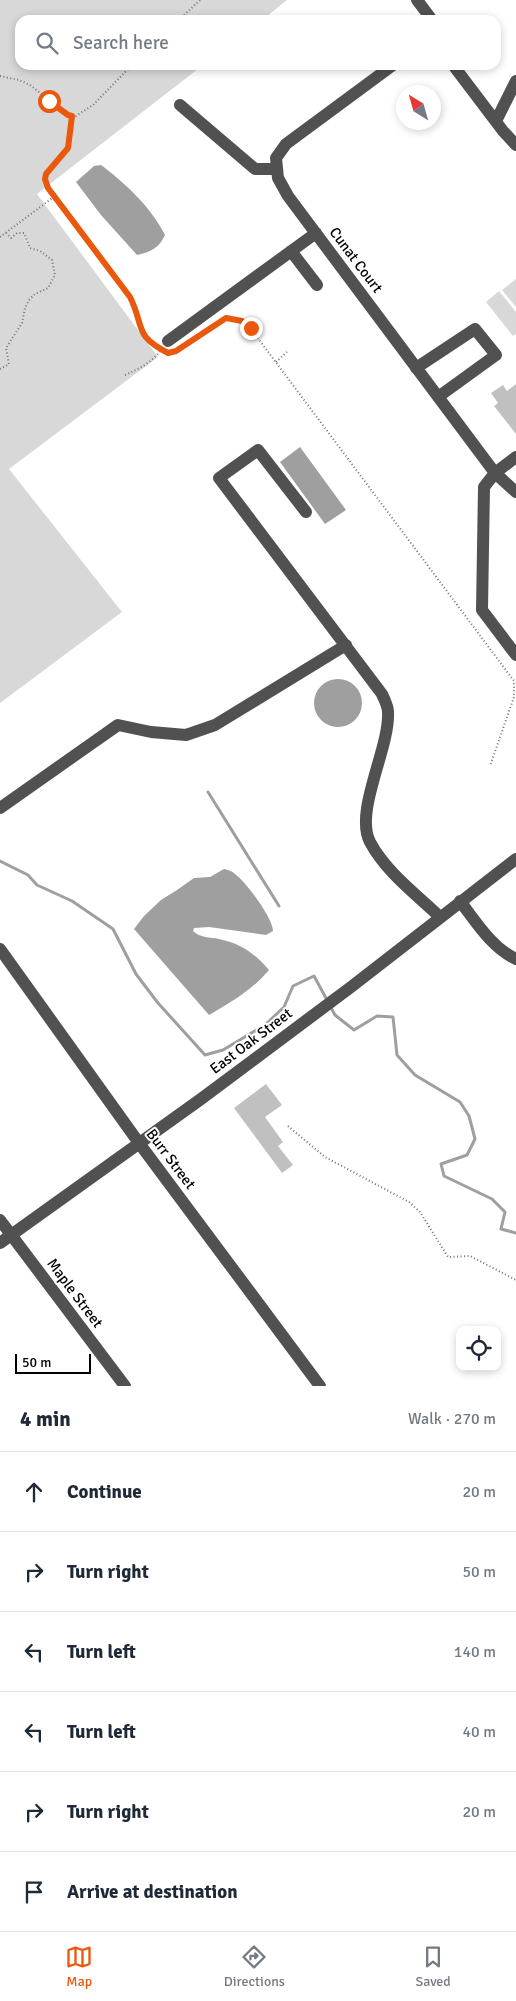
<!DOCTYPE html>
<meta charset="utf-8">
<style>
:root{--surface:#fff;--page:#f6f6f7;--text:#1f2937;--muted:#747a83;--line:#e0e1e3;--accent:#ea580c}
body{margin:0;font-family:Signika,sans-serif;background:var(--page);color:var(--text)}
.controls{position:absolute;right:15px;bottom:15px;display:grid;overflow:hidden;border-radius:10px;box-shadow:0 2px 8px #0003}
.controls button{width:45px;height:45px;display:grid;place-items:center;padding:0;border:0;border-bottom:1px solid var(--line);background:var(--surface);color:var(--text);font:25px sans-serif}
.compass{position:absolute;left:396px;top:85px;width:45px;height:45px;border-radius:50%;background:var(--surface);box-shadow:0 2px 8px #0003;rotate:323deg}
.scale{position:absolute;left:15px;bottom:12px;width:76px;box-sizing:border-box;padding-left:5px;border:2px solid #000;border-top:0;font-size:14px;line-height:18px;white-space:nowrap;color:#000;-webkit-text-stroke:4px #fff;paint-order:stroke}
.stop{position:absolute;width:15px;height:15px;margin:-11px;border:4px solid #ea580c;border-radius:50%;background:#fff}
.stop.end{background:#ea580c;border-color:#fff;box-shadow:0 1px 5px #0008}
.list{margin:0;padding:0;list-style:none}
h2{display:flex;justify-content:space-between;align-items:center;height:65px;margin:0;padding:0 20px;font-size:21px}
h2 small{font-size:16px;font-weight:400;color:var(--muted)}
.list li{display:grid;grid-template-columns:32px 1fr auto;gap:15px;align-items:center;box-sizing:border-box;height:80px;padding:0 20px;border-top:1px solid var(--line)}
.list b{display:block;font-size:19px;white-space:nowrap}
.list em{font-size:16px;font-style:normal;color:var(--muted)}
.icon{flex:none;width:28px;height:28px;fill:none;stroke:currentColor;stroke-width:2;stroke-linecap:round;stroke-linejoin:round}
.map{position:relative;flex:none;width:516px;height:1386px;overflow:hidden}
.search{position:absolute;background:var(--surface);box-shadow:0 2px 8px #0003;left:15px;right:15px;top:15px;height:55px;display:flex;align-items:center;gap:12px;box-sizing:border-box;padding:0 18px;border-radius:15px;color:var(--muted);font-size:19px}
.sheet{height:545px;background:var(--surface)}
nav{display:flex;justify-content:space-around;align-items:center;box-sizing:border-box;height:70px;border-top:1px solid var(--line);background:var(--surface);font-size:14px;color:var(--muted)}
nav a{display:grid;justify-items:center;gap:2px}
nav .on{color:var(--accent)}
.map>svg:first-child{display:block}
.green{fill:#d8d8d8}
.water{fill:#9f9f9f}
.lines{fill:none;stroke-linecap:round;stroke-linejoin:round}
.stream{stroke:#9f9f9f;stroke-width:3}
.building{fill:#c0c0c0}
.path{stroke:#737373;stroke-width:2;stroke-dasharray:1 2.5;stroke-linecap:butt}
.minor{stroke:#515151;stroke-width:12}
.route{stroke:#ea580c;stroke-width:6}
.labels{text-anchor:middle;stroke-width:4;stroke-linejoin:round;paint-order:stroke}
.street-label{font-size:15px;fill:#000;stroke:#fff}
</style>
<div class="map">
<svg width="516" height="1386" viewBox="0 0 516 1386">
<rect width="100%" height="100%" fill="#fff"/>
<path class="green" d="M0 0H287L262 20H20V65H203L37 194 158 357 9 469 122 612 0 703Z
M516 279V307L502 290Z
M499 291 516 312V334L513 336 486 302Z"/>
<path class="water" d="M101 165C126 184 151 207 165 235 159 248 151 252 137 255L101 215 76 182 94 166Z
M300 447 346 510 325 524 280 462Z
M314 703a24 24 0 1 1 48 0a24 24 0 1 1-48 0Z
M224 869C228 870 232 871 235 874 246 882 273 918 273 931L266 935 209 927 194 928 193 931C200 938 210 937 219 939 242 944 254 953 269 970 252 990 232 1002 209 1015L134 929 144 916 161 900 177 890 194 878 210 877Z"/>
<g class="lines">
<path class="stream" d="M208 792 279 906
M0 861 28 875 37 885 72 901 113 929 136 974 158 1003 205 1055 223 1050 265 1025 284 1007 293 986 314 976 327 1000
M330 1006 335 1015 354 1030 377 1016 393 1017 397 1055 415 1075 460 1102 469 1116 475 1139 467 1155 441 1164 444 1176 492 1199 505 1212 501 1229 516 1233"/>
</g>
<path class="building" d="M516 384V434L494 406 498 403 491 393 503 385 507 391Z
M266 1084 282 1105 265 1117 283 1142 278 1146 293 1165 282 1173 234 1108Z"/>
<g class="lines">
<path class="path" d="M179 20 200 0
M0 76 19 80 30 85 68 115 76 116 93 105 132 65
M72 116 68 148 46 174 45 179 48 188 130 297C141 319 135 332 158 347
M0 237 55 196
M174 352 226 318 242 321 251 329 514 681V697L490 766
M276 362 287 352
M0 369 9 364 6 348 22 323 25 308 29 300 35 294 48 288 55 275 52 260 40 251 30 248 24 233H17L11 238 6 233
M125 375C139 369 151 363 161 350
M288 1126 325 1157 409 1202 420 1212 448 1257 470 1256 516 1280"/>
<path class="minor" d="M417 0 432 20
M393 65 286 144 276 158 278 178 288 196 495 473 516 492
M453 65 503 131 516 145
M180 105 255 169H277
M496 121 516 81
M291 251 317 285
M168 341 316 233
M416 368 475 329 496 355 438 397
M516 457 495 473 484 487 482 610 516 655
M306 512 258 450 219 478 382 694C384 699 388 706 388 712 390 748 354 811 370 842 386 872 416 894 440 917
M0 808 118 725 151 732 186 735 215 725 346 645
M460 901C476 922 492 948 516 959
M0 949 139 1143 320 1386
M0 1220 125 1386
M0 1243 201 1099 351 987 516 859"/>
</g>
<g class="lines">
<path class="route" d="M49 101 68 115 72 116 68 148 46 174 45 179 48 188 130 297C145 327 133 335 168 353L176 351 226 318 242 321 251 328"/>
</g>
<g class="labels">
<g class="street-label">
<text transform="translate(356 260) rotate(53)" y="5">Cunat Court</text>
<text transform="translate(251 1041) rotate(-37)" y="5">East Oak Street</text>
<text transform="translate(171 1159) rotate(53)" y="5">Burr Street</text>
<text transform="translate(75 1293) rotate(53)" y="5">Maple Street</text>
</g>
</g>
</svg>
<div class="controls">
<button><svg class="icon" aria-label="locate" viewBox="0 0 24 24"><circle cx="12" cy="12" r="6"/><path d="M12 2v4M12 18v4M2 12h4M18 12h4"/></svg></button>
</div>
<svg class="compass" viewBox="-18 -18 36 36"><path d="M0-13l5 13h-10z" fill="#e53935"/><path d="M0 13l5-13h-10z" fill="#747a83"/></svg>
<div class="scale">50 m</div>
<div class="stop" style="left:49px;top:101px"></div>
<div class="stop end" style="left:251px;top:328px"></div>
<div class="search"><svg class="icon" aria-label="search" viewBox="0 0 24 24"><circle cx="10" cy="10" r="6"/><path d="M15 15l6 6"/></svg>Search here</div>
</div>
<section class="sheet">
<h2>4 min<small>Walk · 270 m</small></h2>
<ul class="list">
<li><svg class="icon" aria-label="ahead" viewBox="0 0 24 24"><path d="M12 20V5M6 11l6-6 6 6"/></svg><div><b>Continue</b></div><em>20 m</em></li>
<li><svg class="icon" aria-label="right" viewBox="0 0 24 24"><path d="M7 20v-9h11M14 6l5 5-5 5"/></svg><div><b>Turn right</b></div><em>50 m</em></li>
<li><svg class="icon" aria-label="left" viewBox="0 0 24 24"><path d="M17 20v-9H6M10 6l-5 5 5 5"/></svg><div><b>Turn left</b></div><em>140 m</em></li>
<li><svg class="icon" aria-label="left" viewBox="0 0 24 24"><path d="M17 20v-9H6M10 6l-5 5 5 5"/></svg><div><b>Turn left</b></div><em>40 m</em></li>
<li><svg class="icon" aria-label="right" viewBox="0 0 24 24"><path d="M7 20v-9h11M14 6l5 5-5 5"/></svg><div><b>Turn right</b></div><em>20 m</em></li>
<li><svg class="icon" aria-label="arrive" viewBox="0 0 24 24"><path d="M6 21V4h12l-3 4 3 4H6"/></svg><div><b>Arrive at destination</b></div></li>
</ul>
</section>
<nav>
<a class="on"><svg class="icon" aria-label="map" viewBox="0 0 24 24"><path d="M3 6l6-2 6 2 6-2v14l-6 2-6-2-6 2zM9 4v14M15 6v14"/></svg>Map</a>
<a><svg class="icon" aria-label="directions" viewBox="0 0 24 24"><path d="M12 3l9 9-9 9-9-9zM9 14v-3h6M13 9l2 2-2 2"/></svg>Directions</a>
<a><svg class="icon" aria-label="saved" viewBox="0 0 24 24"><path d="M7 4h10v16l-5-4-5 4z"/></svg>Saved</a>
</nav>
